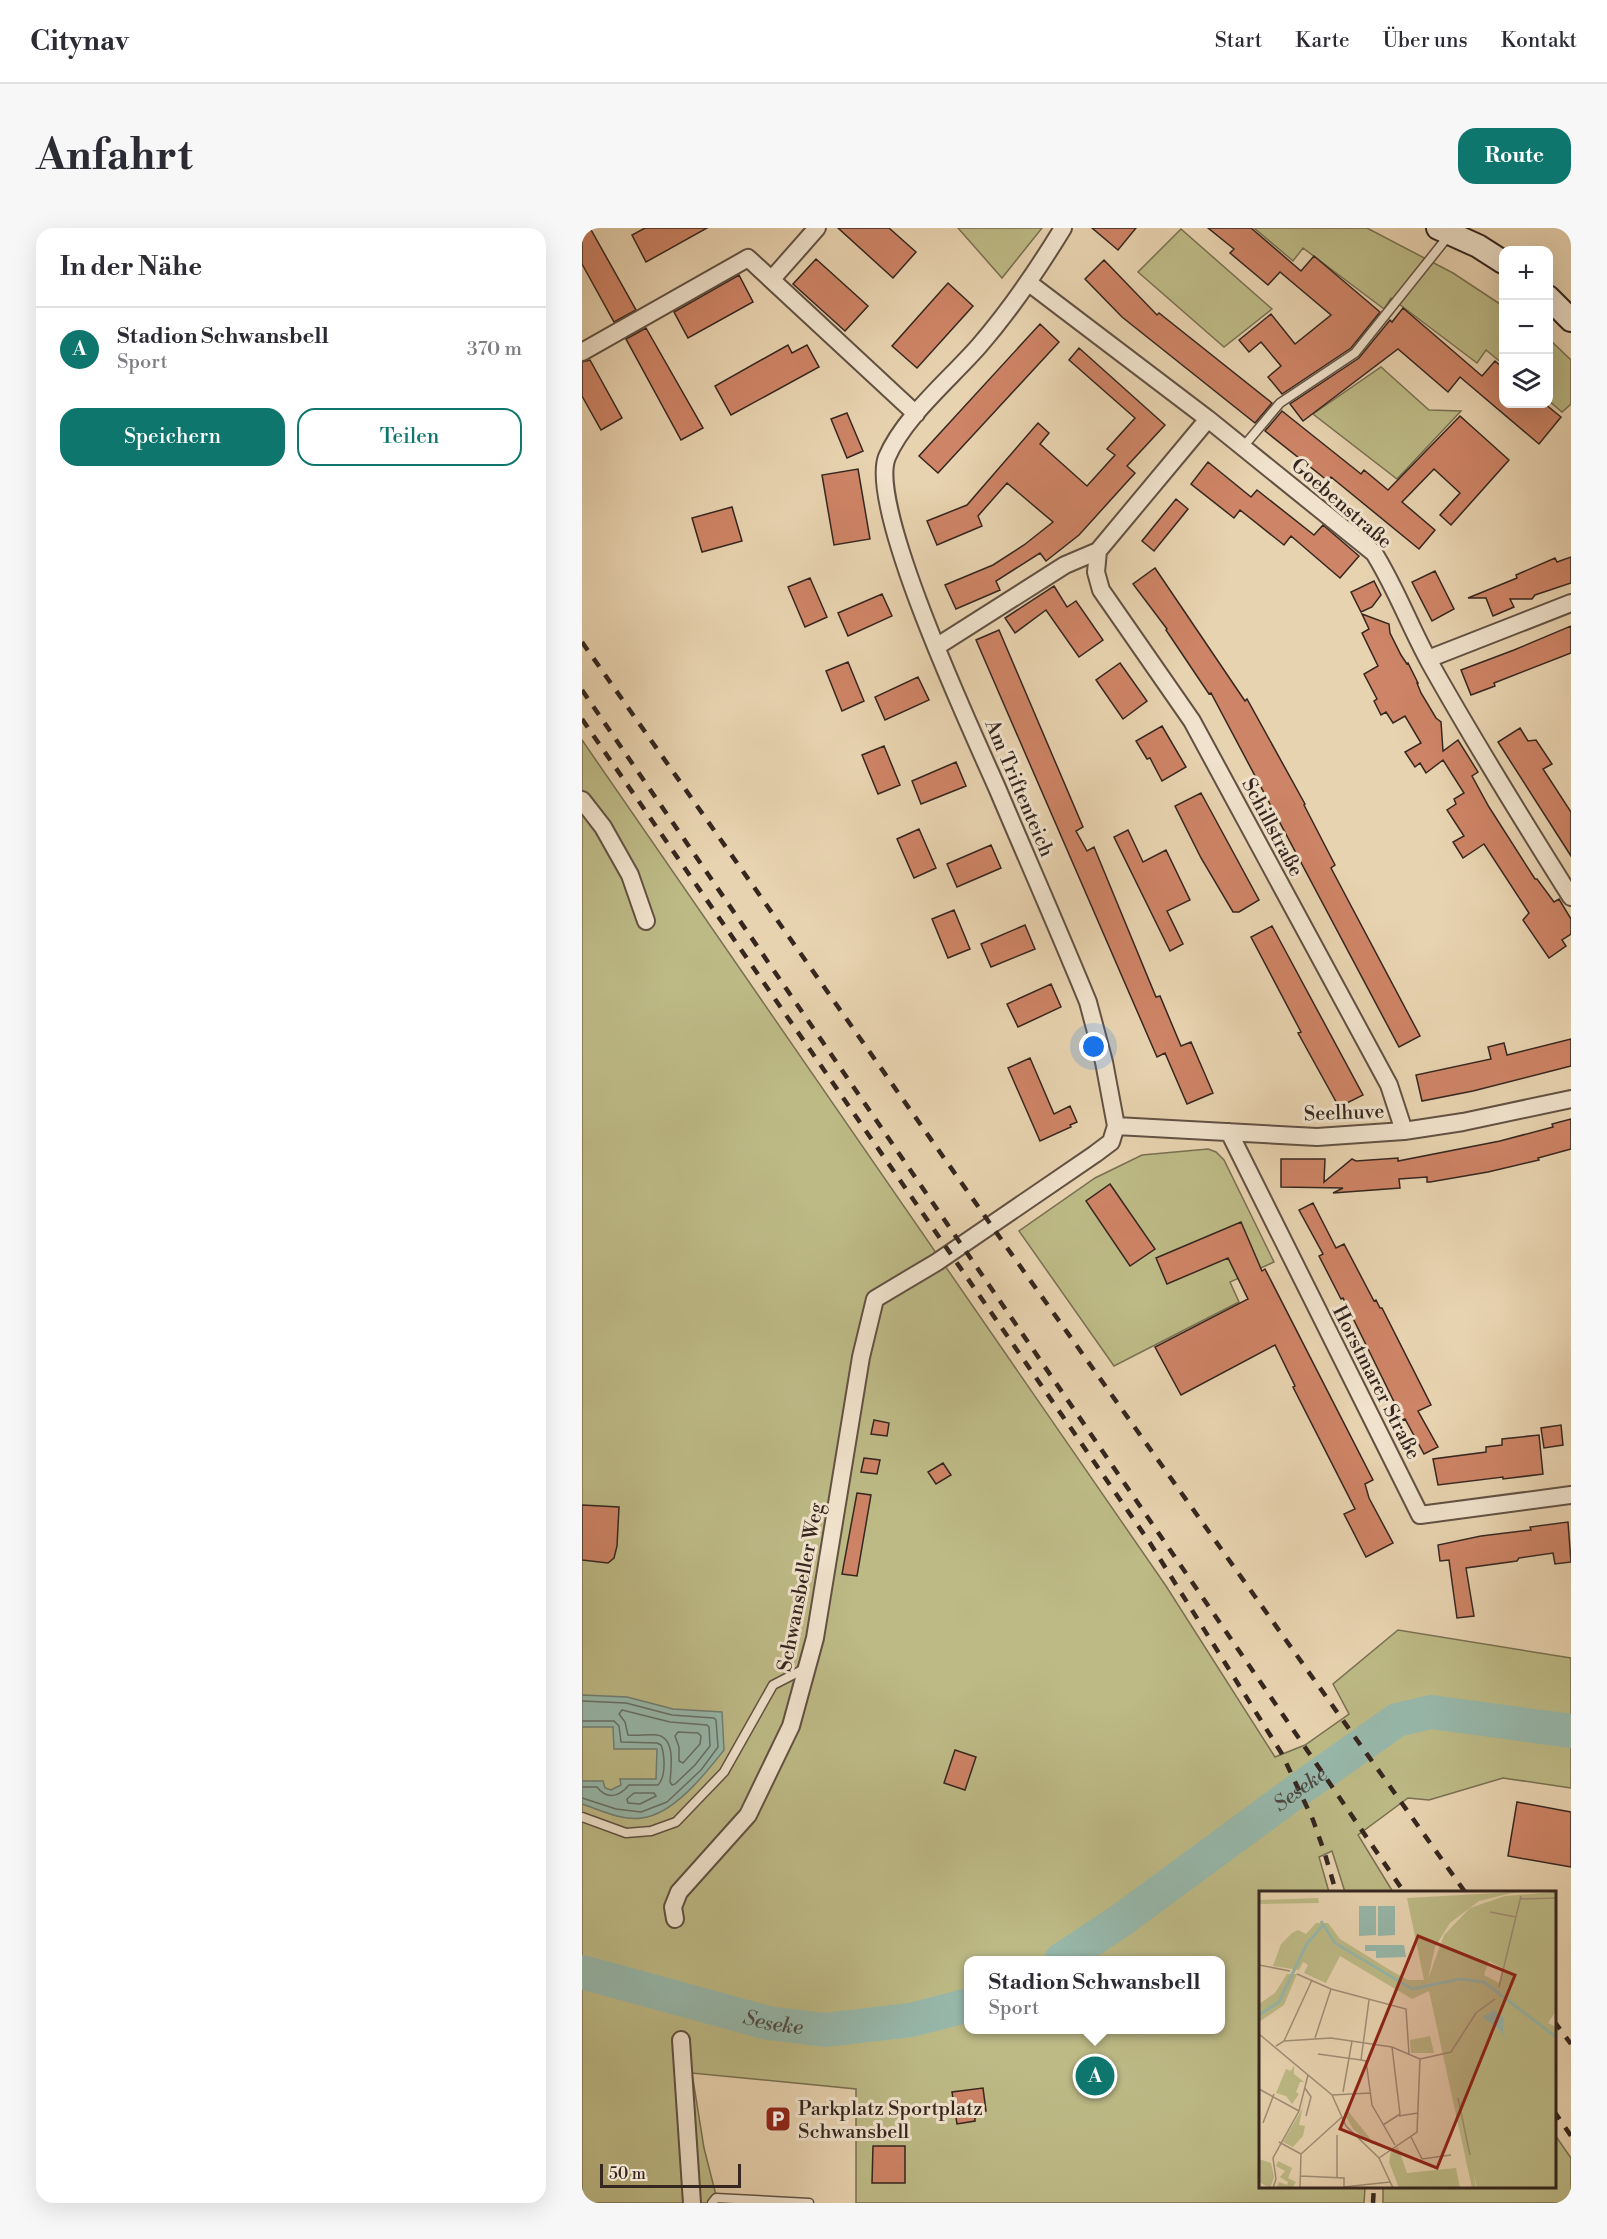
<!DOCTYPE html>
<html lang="de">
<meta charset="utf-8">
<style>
:root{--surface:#fff;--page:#f7f7f7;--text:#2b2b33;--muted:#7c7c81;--line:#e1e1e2;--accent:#0f766e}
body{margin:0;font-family:"Libre Bodoni",serif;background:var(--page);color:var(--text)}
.controls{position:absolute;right:18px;top:18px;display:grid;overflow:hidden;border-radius:12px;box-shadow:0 6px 24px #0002}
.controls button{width:54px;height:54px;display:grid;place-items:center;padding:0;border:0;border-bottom:2px solid var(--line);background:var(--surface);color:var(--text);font:30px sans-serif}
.scale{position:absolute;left:18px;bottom:15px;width:141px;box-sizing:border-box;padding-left:6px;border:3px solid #35261f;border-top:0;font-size:16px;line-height:21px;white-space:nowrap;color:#35261f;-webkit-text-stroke:4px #f0e2cc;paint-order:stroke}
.you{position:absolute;left:512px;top:819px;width:21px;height:21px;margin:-15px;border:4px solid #fff;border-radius:50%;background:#1a73e8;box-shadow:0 0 0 9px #1a73e833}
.badge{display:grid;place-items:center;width:39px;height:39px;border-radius:50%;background:var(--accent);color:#fff;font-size:20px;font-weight:700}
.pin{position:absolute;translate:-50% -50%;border:3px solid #fff;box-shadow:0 2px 6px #0006}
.popup{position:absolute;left:382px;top:1728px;width:261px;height:78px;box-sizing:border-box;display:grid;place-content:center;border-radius:12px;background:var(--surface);filter:drop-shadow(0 2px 4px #0005);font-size:20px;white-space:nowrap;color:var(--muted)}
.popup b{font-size:22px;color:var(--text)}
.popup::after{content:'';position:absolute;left:50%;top:100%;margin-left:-12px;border:12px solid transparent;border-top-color:var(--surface)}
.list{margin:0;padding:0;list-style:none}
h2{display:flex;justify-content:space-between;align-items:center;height:78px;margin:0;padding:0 24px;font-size:26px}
h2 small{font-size:20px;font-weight:400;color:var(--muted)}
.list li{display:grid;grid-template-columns:39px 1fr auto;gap:18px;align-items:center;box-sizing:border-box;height:84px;padding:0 24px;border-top:2px solid var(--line)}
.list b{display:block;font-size:22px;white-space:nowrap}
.list p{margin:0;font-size:20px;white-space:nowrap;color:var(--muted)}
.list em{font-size:20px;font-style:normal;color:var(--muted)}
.actions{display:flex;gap:12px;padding:18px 24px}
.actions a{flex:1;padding:14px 0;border:2px solid var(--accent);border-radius:18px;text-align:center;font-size:21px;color:var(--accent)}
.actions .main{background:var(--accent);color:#fff}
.icon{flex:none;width:33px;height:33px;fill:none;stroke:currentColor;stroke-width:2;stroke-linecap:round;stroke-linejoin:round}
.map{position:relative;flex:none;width:989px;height:1975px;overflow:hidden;border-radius:18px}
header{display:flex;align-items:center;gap:36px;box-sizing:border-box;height:84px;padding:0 30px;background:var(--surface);border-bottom:2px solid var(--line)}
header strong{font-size:28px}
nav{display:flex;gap:33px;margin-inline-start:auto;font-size:21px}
.intro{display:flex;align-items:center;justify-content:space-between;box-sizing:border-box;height:144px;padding:0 36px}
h1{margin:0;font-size:42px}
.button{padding:15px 27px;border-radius:18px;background:var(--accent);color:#fff;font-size:21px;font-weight:700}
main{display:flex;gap:36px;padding:0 36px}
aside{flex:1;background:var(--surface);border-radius:18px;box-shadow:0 6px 24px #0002}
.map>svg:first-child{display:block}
.green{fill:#bdba86;stroke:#797052;stroke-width:1.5;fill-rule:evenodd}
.water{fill:#97b8ab;stroke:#707e73;stroke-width:1.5}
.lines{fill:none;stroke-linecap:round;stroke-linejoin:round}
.shore{stroke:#666f65;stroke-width:1.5}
.river{stroke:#97b8ab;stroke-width:34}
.building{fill:#ce8466;stroke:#35261f;stroke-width:1.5}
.lane-casing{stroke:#625143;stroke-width:11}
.street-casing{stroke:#625143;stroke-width:20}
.secondary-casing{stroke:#35261f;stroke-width:26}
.lane{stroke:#f0e2cc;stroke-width:8}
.street{stroke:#f0e2cc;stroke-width:16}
.secondary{stroke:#f0e2cc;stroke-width:22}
.rail{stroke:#35261f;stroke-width:4.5;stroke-dasharray:10 10;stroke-linecap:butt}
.labels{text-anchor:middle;stroke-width:6;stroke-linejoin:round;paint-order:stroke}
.street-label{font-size:20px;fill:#35261f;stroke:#f0e2cc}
.poi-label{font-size:20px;fill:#35261f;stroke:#f0e2cc;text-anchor:start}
.water-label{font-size:21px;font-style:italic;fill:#4e4a42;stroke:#f0e2cc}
.inset-river{fill:none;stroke:#97b8ab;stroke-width:3}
.inset-road{fill:none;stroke:#a08e76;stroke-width:1.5}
.view{fill:#8f2418;fill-opacity:0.15;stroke:#8f2418;stroke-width:3}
.inset-edge{fill:none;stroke:#35261f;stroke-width:3}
</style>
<header>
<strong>Citynav</strong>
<nav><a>Start</a><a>Karte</a><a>Über uns</a><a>Kontakt</a></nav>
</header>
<div class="intro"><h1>Anfahrt</h1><a class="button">Route</a></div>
<main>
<aside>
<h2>In der Nähe<small></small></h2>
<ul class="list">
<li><span class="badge">A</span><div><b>Stadion Schwansbell</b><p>Sport</p></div><em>370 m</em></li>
</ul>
<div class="actions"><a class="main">Speichern</a><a>Teilen</a></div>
</aside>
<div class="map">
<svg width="989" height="1975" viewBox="0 0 989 1975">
<rect width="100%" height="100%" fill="#e8d3b0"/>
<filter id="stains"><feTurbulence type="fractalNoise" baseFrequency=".00333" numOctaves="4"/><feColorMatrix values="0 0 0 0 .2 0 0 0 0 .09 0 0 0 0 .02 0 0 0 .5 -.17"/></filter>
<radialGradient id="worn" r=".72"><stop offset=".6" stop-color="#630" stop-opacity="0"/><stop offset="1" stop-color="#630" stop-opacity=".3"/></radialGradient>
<path class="green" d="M376 0H460L420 50Z
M672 0H785L871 45 921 78V136L904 122 895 135 809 70 802 81 721 20 711 33Z
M599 1 690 81 642 119 556 44Z
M967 111 989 132V176L980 184 967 173Z
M799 139 847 182 879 183 815 251 731 186Z
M0 512 584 1358 693 1529 723 1517 767 1486 751 1456 816 1402 989 1430V1560L921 1550 847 1572 826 1570 776 1607 811 1664H763L750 1623 737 1629 747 1664H678V1958L783 1959 782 1975H274V1861L110 1845 122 1920 136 1975H0ZM387 1732H639V1802H387Z
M626 921 634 924 642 932 692 1034 648 1054 657 1074 532 1138 437 1003 513 950 560 927Z
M973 1907 989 1930V1975H801V1959L972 1958Z"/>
<path class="water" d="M0 1467 45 1469 91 1481 140 1484 142 1522C123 1546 92 1586 60 1590 40 1593 18 1582 0 1576V1553H21L23 1560 29 1562 39 1557 38 1551H74L75 1521H32L31 1499H0Z"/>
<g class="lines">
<path class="shore" d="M0 1473 44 1475 90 1487 132 1490 134 1492 136 1519 119 1542 85 1574 59 1584 34 1581 0 1570
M40 1482 88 1494 125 1497 127 1499 128 1518 113 1537 93 1556 90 1557 88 1554C89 1540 94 1510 75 1507 66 1506 56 1508 46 1507L43 1494 37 1486Z
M0 1493H32L37 1498 39 1514 75 1515 79 1517C83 1527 84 1549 76 1557H47C37 1569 25 1572 15 1559H0
M96 1504 116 1505 119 1508 118 1516 101 1535 97 1533V1519L93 1508Z
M52 1565H72L74 1568 58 1576 46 1575 45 1571Z"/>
<g class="river">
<path id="s1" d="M479 1732 538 1693 716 1562 815 1492 849 1484 989 1503"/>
<path id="s2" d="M0 1744 186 1795 243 1802 329 1792 387 1777"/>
</g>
</g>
<path class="building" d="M0 0H8L54 82 32 94 0 36Z
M63 0H125L64 34 50 7Z
M256 0H307L334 24 311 50Z
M510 0H554L536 22Z
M626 0H669L719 43 732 28 798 84 769 120 700 166 686 149 699 138 679 114 667 124 657 112 689 86 713 116 749 87 698 44 686 57 648 25 652 21Z
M234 31 286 78 263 103 211 56Z
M522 32 575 87 577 85 690 175 673 195 540 89 503 51Z
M157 47 171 74 106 110 92 84Z
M366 55 391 78 335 140 310 118Z
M821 80 900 148 913 133 921 140V176H963L979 189 957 216 878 149 866 164 816 121 721 193 708 176 777 130 808 92 810 94Z
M458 96 477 114 356 245 337 228Z
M64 100 121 200 99 212 44 111Z
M206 117 210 125 225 117 237 139 149 187 133 158Z
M497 120 583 197 545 238 553 245 497 307 464 333 458 325 414 353 418 362 374 381 363 357 411 337 442 317 471 294 425 255 396 288 400 298 355 317 345 293 385 277 456 195 467 205 458 216 505 258 533 227 525 221 553 190 487 132Z
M8 132 40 190 19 202 0 168V134Z
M700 183 779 246 782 242 806 262 878 188 927 232 869 297 858 287 878 265 852 241 820 274 853 302 837 321 749 249 746 253 683 203Z
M265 185 281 223 265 230 249 191Z
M626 234 669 269 675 262 732 307 741 297 777 328 758 350 709 308 702 317 658 282 652 290 609 256Z
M276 241 288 311 252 317 240 247Z
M594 271 606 281 572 323 560 313Z
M150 279 160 313 120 324 110 290Z
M989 329V355L953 367 950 371H928L932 379 911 388 904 370H886L935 350 934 347 973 330 975 334Z
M573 340 663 473 665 471 723 576 722 577 753 637 749 640 838 808 817 819 629 465 627 466 584 402 585 401 551 356Z
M853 343 872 381 850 393 830 354Z
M228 350 245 389 223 399 206 359Z
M792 353 799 367 790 379 779 384 769 364Z
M472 358 485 379 494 373 521 412 497 429 464 382 433 405 423 390Z
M300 366 310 388 266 408 256 385Z
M780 386 807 396 808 405 819 427 825 436 826 435 836 455H835L839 465 854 490 859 494 861 523 876 512 896 544 890 548 907 579 953 651H955L972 674 977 671 989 691V706L980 712 984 718 967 730 941 692 947 685 902 616 881 630 871 614 882 608 865 582 874 576 872 571 882 565 861 532 844 545 838 535 833 539 823 524 839 515 823 488 811 495 804 484 799 487 792 473 795 471 782 446 796 438 780 405 787 401Z
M989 398V425L912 455 913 458 889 467 879 442 932 422Z
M417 402 501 599 494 603 505 623 512 619 574 769 578 768 599 818 609 814 631 865 605 876 583 825 575 829 394 412Z
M266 434 282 473 260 483 244 443Z
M538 435 565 473 541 491 514 452Z
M336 449 347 472 303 492 293 469Z
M580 498 604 539 580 553 568 530 565 531 554 513Z
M938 500 946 513 954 512 970 536 961 541 989 584V628L916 514Z
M302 518 318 557 296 566 280 527Z
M374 534 384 558 339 576 330 553Z
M619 565 677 672 657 684H651L619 630 593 578Z
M337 601 354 640 332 650 315 611Z
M546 602 561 634 584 622 608 672 585 683 601 716 588 723 532 609Z
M409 617 419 640 375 659 365 636Z
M372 682 388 721 366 730 350 691Z
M443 697 453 721 409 739 399 716Z
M690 698 781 867 757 879 716 805 719 804 669 709Z
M469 756 479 779 436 799 425 776Z
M989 811V838L891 863 840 873 834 847 909 831 906 819 922 815 925 827Z
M448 830 472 886 488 878 495 894 488 897 489 899 458 913 426 840Z
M989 891V921L956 930 957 932 906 944 848 954H845V949L817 951 818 960 751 965 761 960 699 959V931H743L742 954 770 931 774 933 816 930V933L918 913 971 899 970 896Z
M528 956 573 1021 548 1038 504 973Z
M731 975 754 1020 762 1016 792 1073 794 1072 798 1080H800L849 1177 836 1183 856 1219 842 1226 823 1191 821 1192 761 1070 759 1071 737 1028 741 1026 717 982Z
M659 994 680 1043 683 1041 791 1252 783 1256 787 1270 811 1315 784 1329 762 1286 773 1281 711 1159 713 1158 693 1117 599 1167 573 1119 666 1071 646 1030 585 1056 574 1030Z
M292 1192 307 1195 305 1208 289 1206Z
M979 1197 981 1217 962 1220 959 1200Z
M957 1207 961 1246 921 1251V1249L856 1257 851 1231 904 1224V1219L920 1217V1211Z
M282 1230 298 1232 295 1246 279 1244Z
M361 1235 369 1247 354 1256 346 1244Z
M275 1265 289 1267 275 1348 260 1346Z
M0 1277 37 1279 35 1318 32 1330 26 1335 0 1332Z
M986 1294 989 1334 973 1336 971 1325 937 1330 935 1333 884 1340 892 1388 875 1390 867 1332 858 1333 856 1317 899 1308 949 1302 948 1299Z
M373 1522 394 1529 383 1562 362 1555Z
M935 1574 989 1584V1639L926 1628Z
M401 1860 404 1883 393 1885V1893L375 1896 370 1864Z
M291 1918H323V1955H290Z"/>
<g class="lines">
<g class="lane-casing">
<path id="lane" d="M661 219 698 175 773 125 868 6
M0 1589 44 1605 69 1603 94 1594 142 1544 191 1457 224 1440
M130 1975 134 1970 227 1975"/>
</g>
<g class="street-casing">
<path id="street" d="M190 51 235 0
M447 55 626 191 792 325C814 360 828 399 848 435 892 514 940 591 989 669
M0 124 166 30 334 186
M626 191 516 323 514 344 519 362 610 493 807 857 822 903
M354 419 483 337 516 323
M846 431 989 375
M0 572 21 599 48 647 64 693
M534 898 735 909 822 903 881 894 989 871
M647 904 838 1287 989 1267
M93 1691 91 1679 97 1664 166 1587 209 1498 233 1410 279 1129 293 1071 355 1034 513 926 529 914 534 898 522 834 506 774C477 703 446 633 416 562 391 505 285 279 305 229 322 189 368 151 397 118 429 81 456 41 481 0
M99 1812 110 1975"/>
</g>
<g class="secondary-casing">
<path id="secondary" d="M856 0 896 18 921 34
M966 69 989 92"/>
</g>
<use href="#lane" class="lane"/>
<use href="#street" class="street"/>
<use href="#secondary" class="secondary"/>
<path class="rail" d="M0 414 421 1014 883 1664
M0 462 822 1664
M0 491 568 1315 700 1526 731 1592 743 1626 754 1664
M972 1793 989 1816
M972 1883 989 1908
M791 1975 792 1958"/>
</g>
<defs>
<g id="parking-square" transform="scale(1.35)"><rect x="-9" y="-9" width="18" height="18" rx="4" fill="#8f2418" stroke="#f0e2cc"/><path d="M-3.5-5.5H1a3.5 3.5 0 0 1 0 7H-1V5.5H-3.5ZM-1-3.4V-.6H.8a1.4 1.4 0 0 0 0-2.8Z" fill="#fff"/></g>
</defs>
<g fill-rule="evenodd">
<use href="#parking-square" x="196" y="1891"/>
</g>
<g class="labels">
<g class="street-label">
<text transform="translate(760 275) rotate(41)" y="7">Goebenstraße</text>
<text transform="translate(438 560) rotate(67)" y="7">Am Triftenteich</text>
<text transform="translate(691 599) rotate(62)" y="7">Schillstraße</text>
<text transform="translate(762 884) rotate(-2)" y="7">Seelhuve</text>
<text transform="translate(795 1154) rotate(63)" y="7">Horstmarer Straße</text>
<text transform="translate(218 1359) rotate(-79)" y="7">Schwansbeller Weg</text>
</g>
<g class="poi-label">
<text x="216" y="1887">Parkplatz Sportplatz<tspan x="216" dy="23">Schwansbell</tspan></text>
</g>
<g class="water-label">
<text dy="7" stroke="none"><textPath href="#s1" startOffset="294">Seseke</textPath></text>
<text dy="7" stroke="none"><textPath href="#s2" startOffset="198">Seseke</textPath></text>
</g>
</g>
<g transform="translate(677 1663)">
<rect width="297" height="297" fill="#e8d3b0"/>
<path d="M257 1 220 10 191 32 176 56 169 88 185 44 211 17 246 5 297 1V120L289 132 297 136V297H218L214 281 217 297H213L170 100 153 108 81 65 67 92 45 82 49 74 44 71 40 79 14 75 22 53 33 42 39 39 47 43 57 32H69L81 48 131 79 149 89H165L148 7ZM230 70 243 77 240 92 225 84ZM59 7 60 12 0 13V9ZM28 83H38L25 114 0 131V113L16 102ZM171 145 175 162H152L151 149ZM35 174V183L45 191H41L37 201 40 203 33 213 27 205 17 202 27 178 32 180ZM47 201 40 234 46 235 44 245 34 256 24 251 43 218ZM89 220 110 246 114 254 94 238 85 222ZM139 256 148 282 197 277 201 297H140L130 271 132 260ZM0 268 12 272 15 286 11 297 0 291ZM19 270 33 277 29 287 37 291 33 297 18 296 20 291 28 294 29 291 21 286 26 280 17 275Z" fill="#bdba86" fill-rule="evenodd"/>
<path d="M100 15H117V44L100 45ZM119 15H136V44L119 45ZM106 54H145L147 66 117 67V60H106ZM235 119 245 127 244 142 251 154 240 138 223 126Z" fill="#97b8ab"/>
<path class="inset-river" d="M62 30 76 52 153 98 201 88 225 91 297 146M0 124 20 111 47 54 63 35"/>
<path class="inset-road" d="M261 8 297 7M231 21 257 26M0 74 31 80M38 83 72 98 147 118 150 163M240 96 262 5M0 143 73 204 87 235 120 267 134 297M56 147 72 98M25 150 53 89M17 155 25 150 72 147 133 156 161 168M59 163 102 169M161 168 192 161 217 122 236 108M102 169 107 170 113 214 136 254M102 169 110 109M46 197 52 206 47 225M0 198 40 220M84 201 93 150M73 204 112 202M199 207 211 264M140 225 159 222M4 232 15 203M124 234 141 223 133 156M152 246 163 268 192 264M20 251 42 263M120 267 158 241 161 168M41 285 85 287V296L131 291M78 287V244M14 297 17 288 14 267 40 220 49 184M41 297 42 263 83 226"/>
<path class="view" d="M159 45 256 84 178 277 81 238Z"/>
<rect width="297" height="297" class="inset-edge"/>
</g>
<rect width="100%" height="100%" filter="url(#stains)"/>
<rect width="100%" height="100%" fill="url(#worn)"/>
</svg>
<div class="controls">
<button>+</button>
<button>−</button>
<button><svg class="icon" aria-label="layers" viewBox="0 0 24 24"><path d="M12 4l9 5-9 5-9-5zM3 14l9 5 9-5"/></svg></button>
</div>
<div class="scale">50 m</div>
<div class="you"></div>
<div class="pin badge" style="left:513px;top:1848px">A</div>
<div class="popup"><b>Stadion Schwansbell</b>Sport</div>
</div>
</main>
